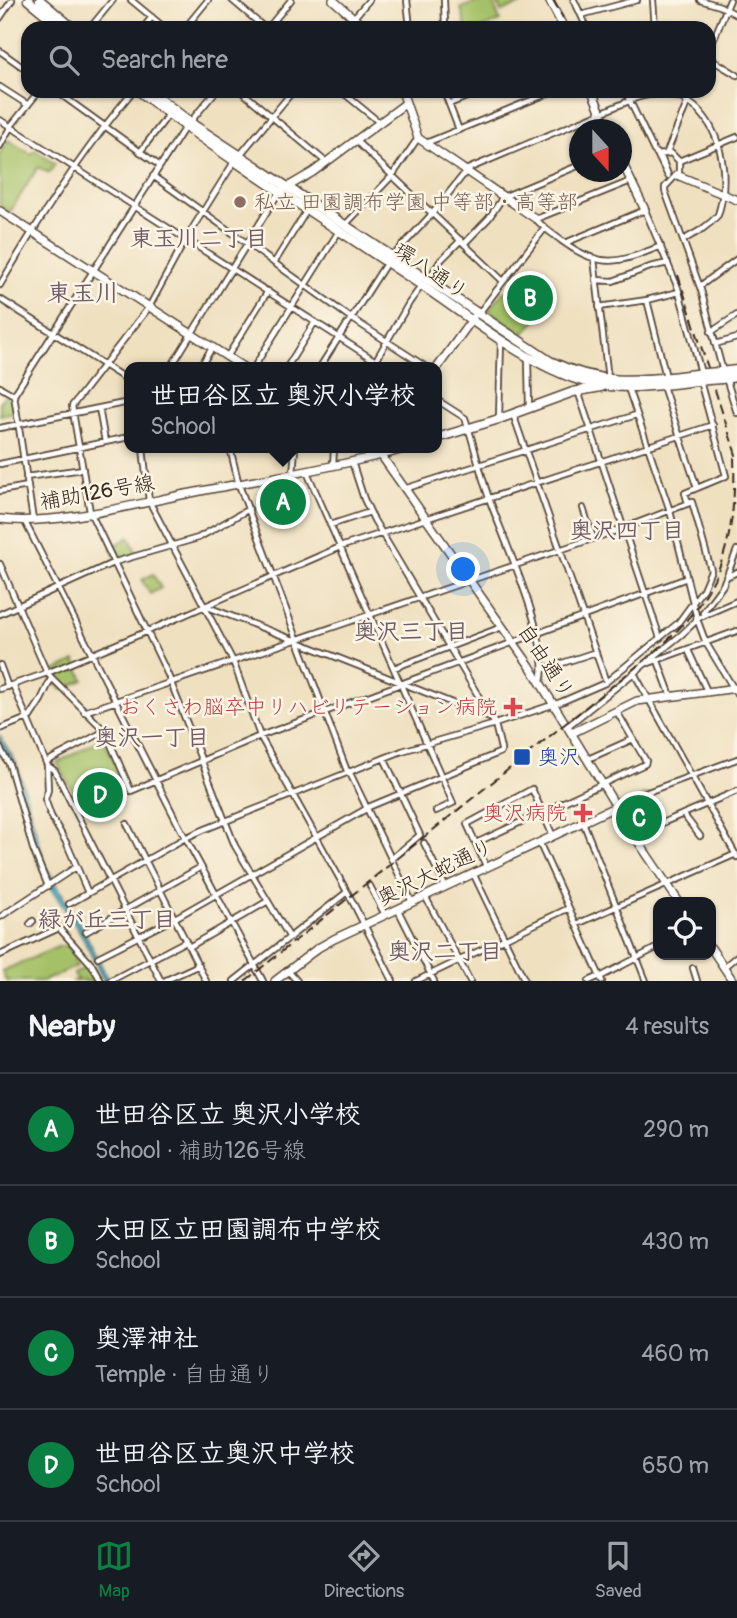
<!DOCTYPE html>
<meta charset="utf-8">
<style>
:root{--surface:#171b24;--page:#20242c;--text:#f1f3f6;--muted:#9ea1a6;--line:#363941;--accent:#0b8043}
body{margin:0;font-family:Pangolin,"Klee One",sans-serif;background:var(--page);color:var(--text)}
.controls{position:absolute;right:21px;bottom:21px;display:grid;overflow:hidden;border-radius:14px;box-shadow:0 2px 5px #0004}
.controls button{width:63px;height:63px;display:grid;place-items:center;padding:0;border:0;border-bottom:2px solid var(--line);background:var(--surface);color:var(--text);font:35px sans-serif}
.compass{position:absolute;left:569px;top:119px;width:63px;height:63px;border-radius:50%;background:var(--surface);box-shadow:0 2px 5px #0004;rotate:159deg}
.you{position:absolute;left:464px;top:570px;width:24px;height:24px;margin:-18px;border:5px solid #fff;border-radius:50%;background:#1a73e8;box-shadow:0 0 0 10px #1a73e833}
.badge{display:grid;place-items:center;width:46px;height:46px;border-radius:50%;background:var(--accent);color:#fff;font-size:23px;font-weight:700}
.pin{position:absolute;translate:-50% -50%;border:4px solid #fff;box-shadow:0 2px 7px #0006}
.popup{position:absolute;left:124px;top:362px;width:318px;height:91px;box-sizing:border-box;display:grid;place-content:center;border-radius:14px;background:var(--surface);filter:drop-shadow(0 2px 5px #0005);font-size:23px;white-space:nowrap;color:var(--muted)}
.popup b{font-size:26px;color:var(--text)}
.popup::after{content:'';position:absolute;left:50%;top:100%;margin-left:-14px;border:14px solid transparent;border-top-color:var(--surface)}
.list{margin:0;padding:0;list-style:none}
h2{display:flex;justify-content:space-between;align-items:center;height:91px;margin:0;padding:0 28px;font-size:30px}
h2 small{font-size:23px;font-weight:400;color:var(--muted)}
.list li{display:grid;grid-template-columns:46px 1fr auto;gap:21px;align-items:center;box-sizing:border-box;height:112px;padding:0 28px;border-top:2px solid var(--line)}
.list b{display:block;font-size:26px;white-space:nowrap}
.list p{margin:0;font-size:23px;white-space:nowrap;color:var(--muted)}
.list em{font-size:23px;font-style:normal;color:var(--muted)}
.icon{flex:none;width:38px;height:38px;fill:none;stroke:currentColor;stroke-width:2;stroke-linecap:round;stroke-linejoin:round}
.map{position:relative;flex:none;width:737px;height:981px;overflow:hidden}
.search{position:absolute;background:var(--surface);box-shadow:0 2px 5px #0004;left:21px;right:21px;top:21px;height:77px;display:flex;align-items:center;gap:18px;box-sizing:border-box;padding:0 24px;border-radius:21px;color:var(--muted);font-size:26px}
.sheet{height:539px;background:var(--surface)}
nav{display:flex;justify-content:space-around;align-items:center;box-sizing:border-box;height:98px;border-top:2px solid var(--line);background:var(--surface);font-size:19px;color:var(--muted)}
nav a{display:grid;justify-items:center;gap:4px}
nav .on{color:var(--accent)}
.map>svg:first-child{display:block}
.green{fill:#a5c168;stroke:#707643;stroke-width:2}
.forest{fill:#84a75c;stroke:#60683d;stroke-width:2}
.water{fill:#51b6d0;stroke:#467077;stroke-width:2}
.lines{fill:none;stroke-linecap:round;stroke-linejoin:round}
.street-casing{stroke:#564536;stroke-width:8}
.secondary-casing{stroke:#564536;stroke-width:10}
.primary-casing{stroke:#564536;stroke-width:11}
.street{stroke:#fff;stroke-width:4.5}
.secondary{stroke:#fff;stroke-width:7}
.primary{stroke:#fff;stroke-width:8}
.rail{stroke:#3b2a1e;stroke-width:2;stroke-dasharray:10 5;stroke-linecap:butt}
.primary-bridge-casing{stroke:#564536;stroke-width:11;stroke-linecap:butt}
.primary-bridge{stroke:#fff;stroke-width:8}
.education-dot{fill:#8d6e63;stroke:#fcf5e5;stroke-width:2.5}
.health-dot{fill:#e0444e;stroke:#fcf5e5;stroke-width:2.5}
.transit-dot{fill:#1a4fb4;stroke:#fcf5e5;stroke-width:2.5}
.labels{text-anchor:middle;stroke-width:5;stroke-linejoin:round;paint-order:stroke}
.education-label{font-size:21px;fill:#785e54;stroke:#fcf5e5;text-anchor:start}
.street-label{font-size:21px;fill:#3b2a1e;stroke:#fcf5e5}
.health-label{font-size:21px;fill:#be3a42;stroke:#fcf5e5;text-anchor:end}
.transit-label{font-size:21px;fill:#164399;stroke:#fcf5e5;text-anchor:start}
.neighbourhood-label{font-size:23px;font-weight:bold;fill:#705b68;stroke:#fcf5e5}
.quarter-label{font-size:24px;font-weight:bold;fill:#705b68;stroke:#fcf5e5}
</style>
<div class="map">
<svg width="737" height="981" viewBox="0 0 737 981">
<rect width="100%" height="100%" fill="#fcf5e5"/>
<filter id="ink" filterUnits="userSpaceOnUse"><feTurbulence type="fractalNoise" baseFrequency=".0143" numOctaves="2"/><feDisplacementMap in="SourceGraphic" scale="14" xChannelSelector="R" yChannelSelector="G"/><feConvolveMatrix kernelMatrix="1 2 1 2 8 2 1 2 1" color-interpolation-filters="sRGB"/></filter>
<filter id="wash" filterUnits="userSpaceOnUse"><feTurbulence type="fractalNoise" baseFrequency=".00686" numOctaves="4" result="noise"/><feDisplacementMap in="SourceGraphic" scale="28" xChannelSelector="R" yChannelSelector="G"/><feGaussianBlur stdDeviation="1.57" result="paint"/><feColorMatrix in="noise" values="0 0 0 0 0 0 0 0 0 0 0 0 0 0 0 0 0 1.4 0 .05"/><feComposite in="paint" operator="in"/></filter>
<g filter="url(#wash)">
<rect width="100%" height="100%" fill="#efe0c0"/>
<path class="green" d="M482 0H492L500 21 481 28H466L461 8Z
M496 0H523L524 3 501 12Z
M8 140 31 154 35 150 55 164 49 173 38 167 10 212 0 206V153Z
M503 292H525L539 304 543 313 523 334 489 311Z
M7 393 12 397 15 412 0 415V402Z
M300 489 302 492 309 490 312 501 273 516 266 495Z
M129 537 137 553 116 559 111 548Z
M153 574 161 588 150 594 142 580Z
M75 661 84 680 62 690 49 675 51 673Z
M103 738 120 775 77 798 57 763Z
M60 946H69L77 966 44 981H6L2 971Z
M89 965 97 981H74L77 979 74 974Z"/>
<path class="forest" d="M648 794 665 820 634 834 617 805Z"/>
<path class="water" d="M0 736 17 765 46 867 85 933 109 981H104L81 934 52 889 37 859 12 766 0 745Z"/>
</g>
<g filter="url(#ink)">
<g class="lines">
<g class="street-casing">
<path id="street" d="M131 0 165 28
M232 0 265 28
M407 0 410 28
M574 0 587 28
M653 0 655 28
M700 0 720 6 737 15
M581 15 637 0
M0 18 12 0
M90 28 113 0
M143 28 152 17
M185 28 208 0
M268 28 291 0
M345 28 369 0
M438 28 445 24 444 0
M709 50 730 0
M0 51 28 71
M709 58 737 75
M0 87 28 105
M56 91 160 166
M241 91 326 162
M341 91 379 122
M444 91 459 130
M625 91 654 151 662 159 668 175
M449 104 482 91
M0 120 385 367
M191 121 216 91
M356 141 503 281
M426 143 554 91
M0 146 11 126 39 91
M140 152 169 114
M667 152 692 91
M240 155 293 91
M658 155 671 153 679 161V172L665 187V191L701 290 723 372
M658 156 668 176
M679 161 737 137
M234 162 187 237 149 307 72 406 90 512 168 675 235 846 290 938
M153 176 351 318 426 367
M631 181 536 219C543 228 553 234 562 241 601 270 619 263 661 246
M346 224 392 176 418 138
M565 243 645 210 678 288 701 373
M464 244 489 218 503 197 580 165
M393 256 432 214 468 169 636 98C706 75 737 157 718 215 708 227 696 233 683 240
M594 259 608 379
M274 263 307 210
M428 280 441 260 461 240
M596 280 613 281 650 267 668 263
M0 285C40 217 82 152 133 91
M700 286 737 259
M0 299 129 381
M647 300 666 377
M599 307 647 300 679 292
M479 313 545 228
M711 332 737 315
M715 344 737 338
M227 357 268 291
M528 358 529 408
M171 367 279 192
M200 367 212 348
M254 367 339 231
M287 367 315 322
M320 367 387 262
M372 367 409 303 422 285
M726 378 737 413
M663 386 697 488
M0 387 14 395
M628 388 670 511 697 619 706 643 737 694
M578 391 660 638
M437 400 465 418C475 446 480 474 490 501 504 540 552 644 541 682
M99 408 105 442
M513 414 606 682
M499 418 501 340
M0 428 129 402
M143 448 149 501 233 661 260 736 350 897 393 981
M230 448 239 485 347 771
M352 462 364 499 374 520 495 724 501 749V752L366 808
M0 464 129 437
M333 466 334 448
M307 472 453 803 436 811
M293 474 295 448
M26 477 83 469
M404 489 636 415
M0 491 28 486
M688 503 685 493 726 476 700 381
M583 508 593 538
M33 520 14 395 185 127
M25 522 178 824 263 981
M330 525 370 512
M0 564 47 673 105 731 131 791 260 736 687 578
M728 576 737 572
M205 606 294 640
M0 614 115 562 198 538 249 509
M703 616V612L723 585 737 550
M298 642 490 718
M688 650 707 691
M658 661 671 696
M649 663 737 631
M0 665 8 687
M394 668 502 627
M544 669 596 652
M634 673 737 857
M13 685 47 765 48 790 45 799 51 816 67 844 88 893
M0 689 47 673 148 631 340 547 713 425
M568 726 681 635 700 617 737 601
M0 729 30 717 41 700 51 679
M0 748 9 764 33 849 48 886
M384 758 420 835 391 859
M588 759 633 739
M46 762 105 731
M47 765 55 771 161 981
M349 771 412 902
M615 804 737 759
M683 814 700 836
M583 822 646 981
M127 824 206 981
M634 835 737 791
M539 842 602 981
M424 843 445 886
M476 843 645 764 646 761 617 712
M486 866 467 824 532 789 553 836
M473 873 525 981
M370 886 385 915
M425 896 470 981
M69 904 185 838 203 830 402 751 495 724 561 702 605 683 678 623 703 589 711 570 692 502 624 528 84 712
M398 910 434 981
M0 917 76 867
M30 924 33 921
M577 924 736 854
M86 932 201 867
M189 947 268 901
M0 955 59 928 92 965 101 981
M98 957 175 918 366 809
M724 967 737 956
M693 968 697 981
M288 971 297 981
M600 977 658 947
M110 981 186 941
M164 981 199 965
M234 981 347 892
M416 981 569 908
M589 981 600 976"/>
</g>
<g class="secondary-casing">
<path id="secondary" d="M333 0 365 28
M549 0 564 28
M402 91 418 138 536 219
M592 91 608 130
M622 162 645 210
M677 175 737 200
M284 189 313 172 406 103
M0 211 243 367
M437 368 473 318
M370 448 381 455 530 666 633 834 679 902
M0 519C53 526 132 505 186 494 251 481 316 471 381 455
M572 733 637 701 737 688
M711 948 733 981
M275 981 318 948 334 939 617 806"/>
</g>
<g class="primary-casing">
<path id="primary" d="M28 0 62 28
M40 0 73 28
M139 91C228 161 324 220 418 283 466 315 526 364 582 381 623 393 665 384 708 380
M150 91 194 125 550 361C608 389 645 379 706 373
M719 372 737 370
M721 379 737 377
M437 438 499 419 573 392 601 387
M381 455 405 448"/>
</g>
<use href="#street" class="street"/>
<use href="#secondary" class="secondary"/>
<use href="#primary" class="primary"/>
<path class="rail" d="M553 0 563 18
M678 275 737 458
M245 981 647 658C718 600 737 548 734 456"/>
<g class="primary-bridge-casing">
<path id="primary-bridge" d="M706 373 719 372
M708 380 721 379"/>
</g>
<use href="#primary-bridge" class="primary-bridge"/>
</g>
</g>
<circle class="education-dot" cx="240" cy="202" r="7"/>
<g class="health-dot">
<path d="M509.5 696.5h7v7h7v7h-7v7h-7v-7h-7v-7h7z"/>
<path d="M579.5 802.5h7v7h7v7h-7v7h-7v-7h-7v-7h7z"/>
</g>
<rect class="transit-dot" x="513" y="748" width="18" height="18" rx="3.5"/>
<g class="labels">
<g class="education-label">
<text x="254" y="209">私立 田園調布学園 中等部・高等部</text>
</g>
<g class="street-label">
<text transform="translate(431 271) rotate(34)" y="7">環八通り</text>
<text transform="translate(97 492) rotate(-10)" y="7">補助126号線</text>
<text transform="translate(546 661) rotate(57)" y="7">自由通り</text>
<text transform="translate(435 872) rotate(-26)" y="7">奥沢大蛇通り</text>
</g>
<g class="health-label">
<text x="497" y="714">おくさわ脳卒中リハビリテーション病院</text>
<text x="567" y="820">奥沢病院</text>
</g>
<g class="transit-label">
<text x="538" y="764">奥沢</text>
</g>
<g class="neighbourhood-label">
<text x="199" y="246">東玉川二丁目</text>
<text x="627" y="538">奥沢四丁目</text>
<text x="411" y="639">奥沢三丁目</text>
<text x="152" y="745">奥沢一丁目</text>
<text x="107" y="927">緑が丘三丁目</text>
<text x="445" y="959">奥沢二丁目</text>
</g>
<g class="quarter-label">
<text x="83" y="301">東玉川</text>
</g>
</g>
</svg>
<div class="controls">
<button><svg class="icon" aria-label="locate" viewBox="0 0 24 24"><circle cx="12" cy="12" r="6"/><path d="M12 2v4M12 18v4M2 12h4M18 12h4"/></svg></button>
</div>
<svg class="compass" viewBox="-18 -18 36 36"><path d="M0-13l5 13h-10z" fill="#e53935"/><path d="M0 13l5-13h-10z" fill="#9ea1a6"/></svg>
<div class="you"></div>
<div class="pin badge" style="left:283px;top:502px">A</div>
<div class="popup"><b>世田谷区立 奥沢小学校</b>School</div>
<div class="pin badge" style="left:530px;top:298px">B</div>
<div class="pin badge" style="left:639px;top:818px">C</div>
<div class="pin badge" style="left:100px;top:795px">D</div>
<div class="search"><svg class="icon" aria-label="search" viewBox="0 0 24 24"><circle cx="10" cy="10" r="6"/><path d="M15 15l6 6"/></svg>Search here</div>
</div>
<section class="sheet">
<h2>Nearby<small>4 results</small></h2>
<ul class="list">
<li><span class="badge">A</span><div><b>世田谷区立 奥沢小学校</b><p>School · 補助126号線</p></div><em>290 m</em></li>
<li><span class="badge">B</span><div><b>大田区立田園調布中学校</b><p>School</p></div><em>430 m</em></li>
<li><span class="badge">C</span><div><b>奥澤神社</b><p>Temple · 自由通り</p></div><em>460 m</em></li>
<li><span class="badge">D</span><div><b>世田谷区立奥沢中学校</b><p>School</p></div><em>650 m</em></li>
</ul>
</section>
<nav>
<a class="on"><svg class="icon" aria-label="map" viewBox="0 0 24 24"><path d="M3 6l6-2 6 2 6-2v14l-6 2-6-2-6 2zM9 4v14M15 6v14"/></svg>Map</a>
<a><svg class="icon" aria-label="directions" viewBox="0 0 24 24"><path d="M12 3l9 9-9 9-9-9zM9 14v-3h6M13 9l2 2-2 2"/></svg>Directions</a>
<a><svg class="icon" aria-label="saved" viewBox="0 0 24 24"><path d="M7 4h10v16l-5-4-5 4z"/></svg>Saved</a>
</nav>
